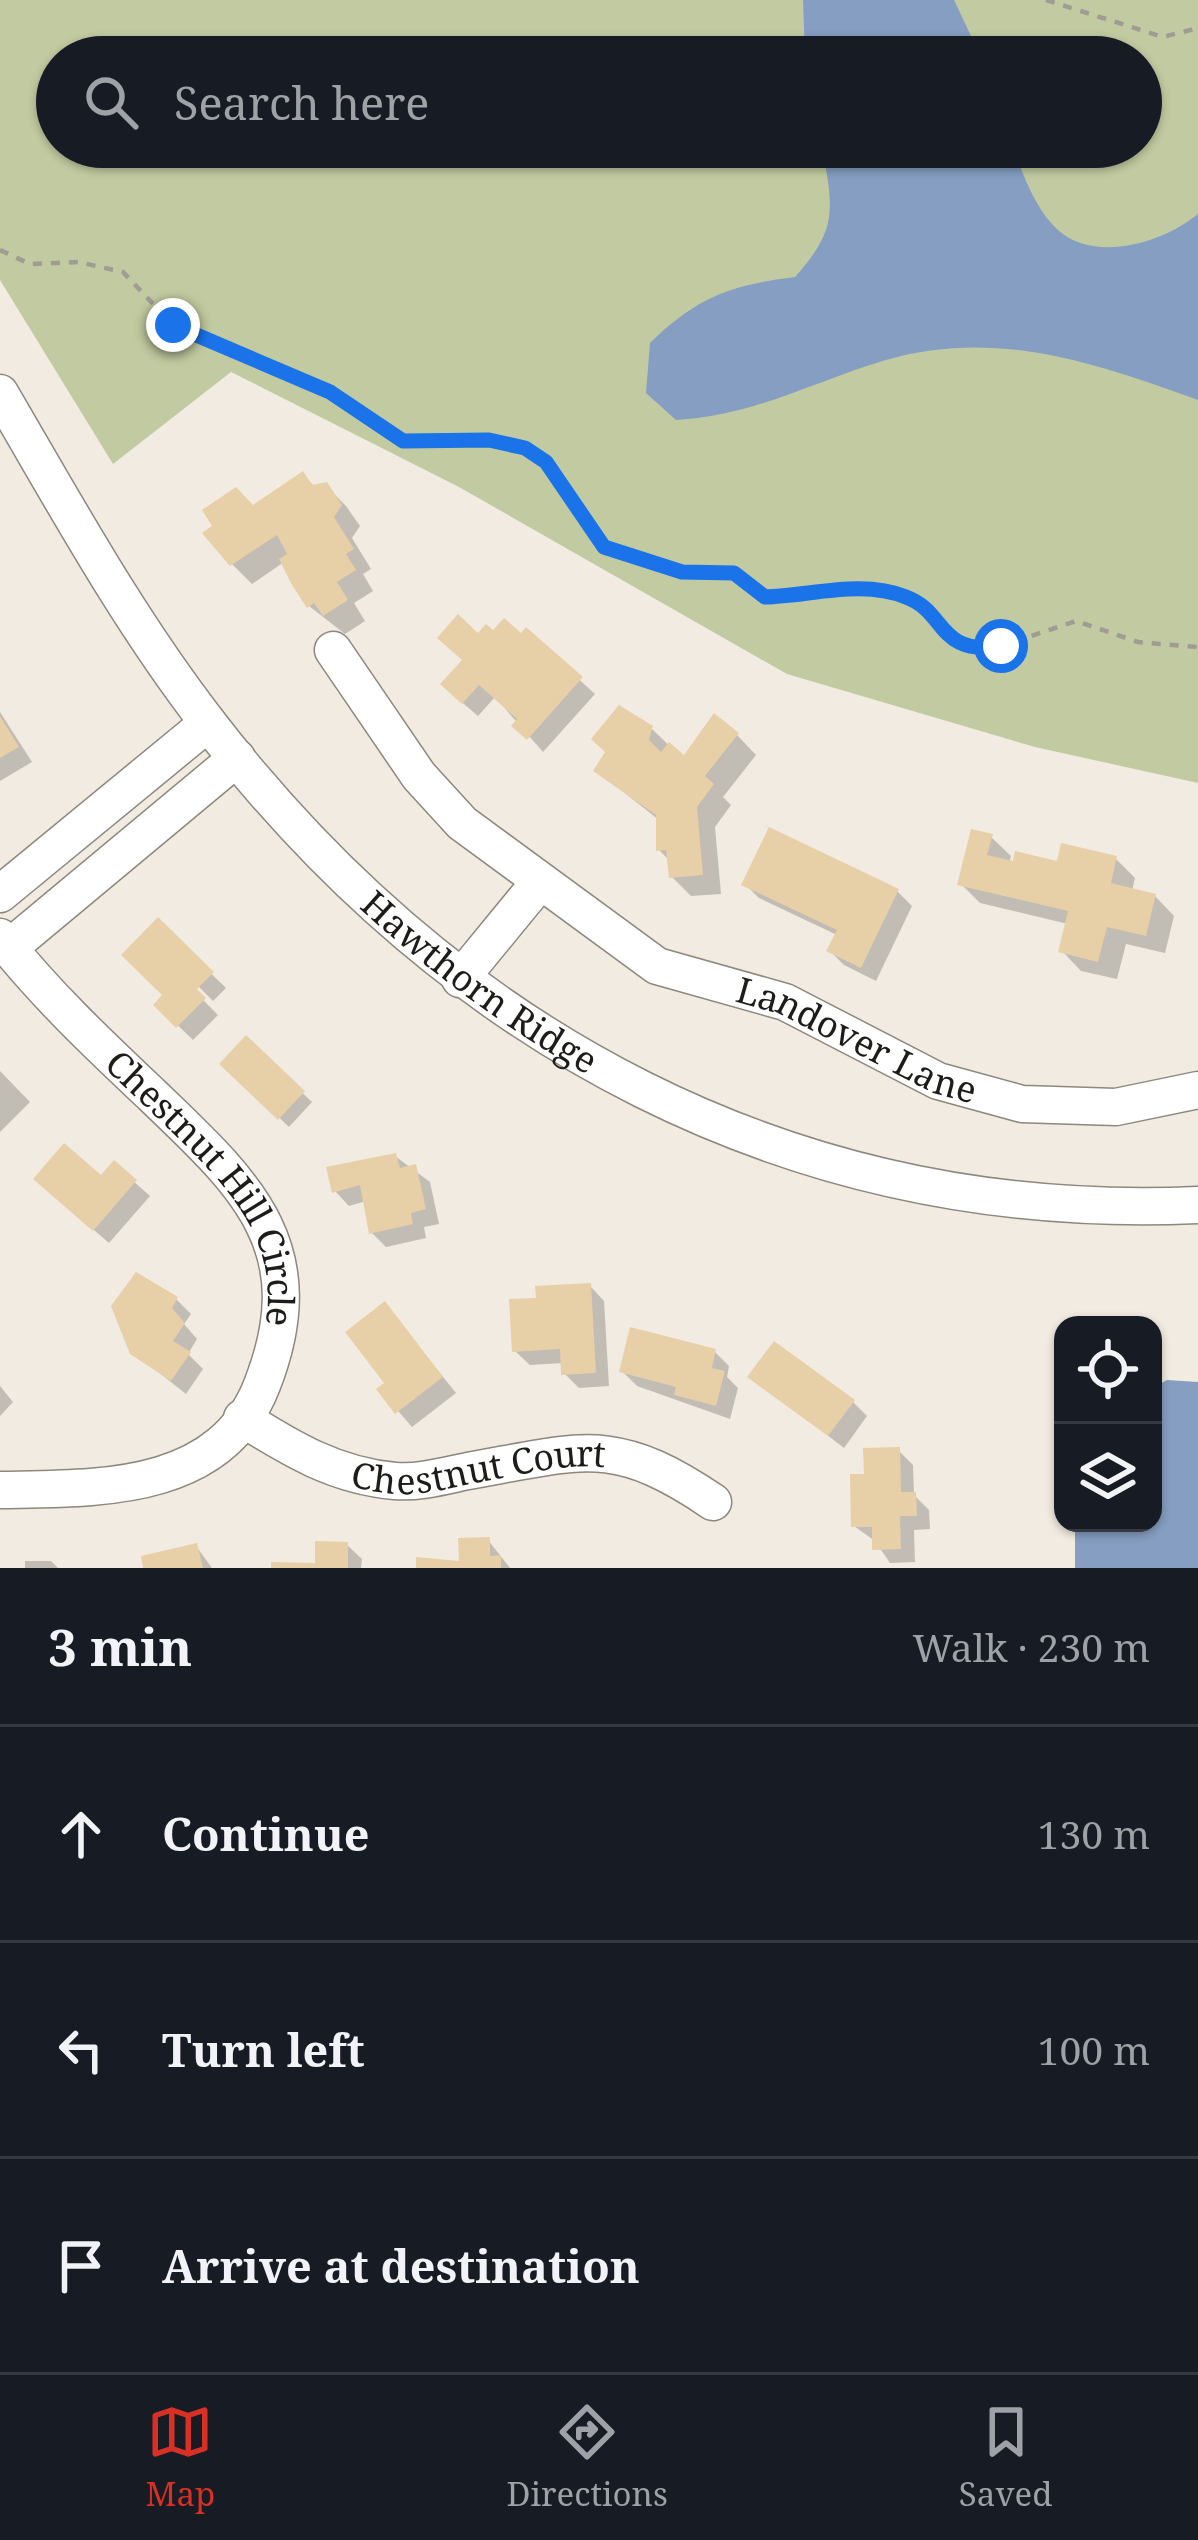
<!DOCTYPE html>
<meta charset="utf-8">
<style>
:root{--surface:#171b24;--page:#20242c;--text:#f1f3f6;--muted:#9ea1a6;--line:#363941;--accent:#d93025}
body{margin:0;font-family:"Noto Serif",serif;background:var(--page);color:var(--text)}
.controls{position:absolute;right:36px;bottom:36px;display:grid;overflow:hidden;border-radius:24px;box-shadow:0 3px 9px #0004}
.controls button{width:108px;height:108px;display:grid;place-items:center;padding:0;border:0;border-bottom:3px solid var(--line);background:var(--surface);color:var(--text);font:60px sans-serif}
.stop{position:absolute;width:36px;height:36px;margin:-27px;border:9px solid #1a73e8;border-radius:50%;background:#fff}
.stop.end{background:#1a73e8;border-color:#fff;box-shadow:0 3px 12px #0008}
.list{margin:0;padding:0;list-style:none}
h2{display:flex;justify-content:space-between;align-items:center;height:156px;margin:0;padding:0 48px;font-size:51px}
h2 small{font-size:39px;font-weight:400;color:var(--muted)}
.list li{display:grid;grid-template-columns:78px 1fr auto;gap:36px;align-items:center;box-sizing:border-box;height:216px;padding:0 48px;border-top:3px solid var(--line)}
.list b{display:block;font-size:45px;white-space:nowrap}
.list em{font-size:39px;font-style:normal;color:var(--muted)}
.icon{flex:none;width:66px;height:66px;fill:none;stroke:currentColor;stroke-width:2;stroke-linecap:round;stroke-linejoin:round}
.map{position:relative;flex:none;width:1198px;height:1568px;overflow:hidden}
.search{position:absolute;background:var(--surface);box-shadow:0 3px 9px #0004;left:36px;right:36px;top:36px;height:132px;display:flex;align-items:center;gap:30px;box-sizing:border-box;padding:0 42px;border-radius:66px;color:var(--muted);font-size:45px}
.sheet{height:804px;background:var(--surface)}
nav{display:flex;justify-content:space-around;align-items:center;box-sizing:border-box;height:168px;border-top:3px solid var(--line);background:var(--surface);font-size:33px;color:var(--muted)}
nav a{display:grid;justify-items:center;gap:6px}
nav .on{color:var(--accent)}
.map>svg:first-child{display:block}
.green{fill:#c2caa1;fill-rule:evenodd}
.water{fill:#859ec1}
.shadow{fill:#0003}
.building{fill:#e7cfa7}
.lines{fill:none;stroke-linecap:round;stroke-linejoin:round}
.minor-casing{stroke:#8d877d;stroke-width:39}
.path{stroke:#a09b93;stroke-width:4.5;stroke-dasharray:9 9;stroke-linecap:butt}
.minor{stroke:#fff;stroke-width:36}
.route{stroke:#1a73e8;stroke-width:15}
.labels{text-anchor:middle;stroke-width:10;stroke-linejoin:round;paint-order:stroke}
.street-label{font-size:36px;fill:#1e1c18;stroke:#fff}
</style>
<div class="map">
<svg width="1198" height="1568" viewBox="0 0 1198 1568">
<rect width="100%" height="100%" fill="#f2ebe1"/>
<path class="green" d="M0 0H1198V783L1035 747 787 674 459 487 231 372 113 464 0 280ZM57 57H1141V147H57Z"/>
<path class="water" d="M803 0H954L981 57H805Z
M822 147H1013C1023 175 1035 209 1058 230 1096 264 1164 242 1198 214V400C1095 363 996 328 886 360 814 381 754 416 676 420L646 393 650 343C697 297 731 285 795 277 839 228 833 208 822 147Z
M1167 1380 1198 1382V1568H1075V1523H1153V1388Z"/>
<path class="shadow" d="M303 475 315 487 326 486 346 506 360 526 352 538 371 569 363 574 373 591 354 603 365 621 345 634 309 606 284 562 252 584 232 564 253 508Z
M526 631 595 694 543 752 495 697 478 716 458 699 465 661 478 637H521Z
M0 712 32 762 0 781Z
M652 729 684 760 737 735 756 755 723 797 731 805 715 827 721 894 691 896 671 876 670 861 659 850V820L597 771Z
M991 837 1011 856 1009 863 1116 859 1135 878 1132 891 1155 896 1174 916 1165 953 1126 944 1117 979 1081 971 1062 951 1068 924 980 903 961 884Z
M745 884 898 892 912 906 876 981 844 965 830 951 837 935 759 898Z
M158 922 226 988 213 1001 188 976 184 981 218 1015 193 1040 157 1005 166 995Z
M246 1039 312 1102 289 1127 223 1064Z
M0 1071 30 1102 0 1132Z
M395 1156 430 1182 439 1224 424 1227 426 1238 386 1247 371 1232 366 1201 349 1206 335 1191Z
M114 1164 150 1196 109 1243 51 1193 101 1179Z
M590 1286 604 1301 609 1386 579 1388 564 1373 563 1363 530 1365 515 1351 539 1300Z
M176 1299 191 1314 184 1324 197 1339 188 1354 203 1369 186 1394 133 1352Z
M385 1305 456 1393 412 1427 380 1390 388 1384Z
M715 1352 729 1366 727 1377 738 1388 730 1419 637 1386 622 1371Z
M751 1376 853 1402 867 1416 844 1448Z
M0 1386 13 1402 0 1416Z
M898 1450 913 1465 914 1495 929 1510 930 1529 914 1530 915 1562 890 1563 875 1541 854 1526 867 1477Z
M488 1540 510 1568H419L462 1564Z
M347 1545 362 1559 361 1568H274L318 1566Z
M196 1546 212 1568H146Z
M25 1561H51L58 1568H25Z"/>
<path class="building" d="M303 471 312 485 327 482 342 505 334 517 354 549 346 554 356 570 337 582 348 600 323 616 314 603 307 608 292 585 279 559 287 554 277 535 230 566 202 533 212 526 202 510 236 487 253 505Z
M458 614 478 633 486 624 493 630 504 618 521 633 526 627 583 677 527 740 511 726 517 719 479 685 462 704 440 684 462 660 437 638Z
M619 705 653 726 649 740 661 752 669 742 684 755 714 713 739 733 705 776 714 784 697 807 703 875 669 878 666 850 656 851V815L593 771 605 752 591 739Z
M0 716 19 747 0 758Z
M769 827 899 889 861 968 826 951 837 930 741 885Z
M971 829 993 834 987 855 1013 861 1015 851 1057 861 1061 843 1117 856 1111 883 1156 894 1146 936 1107 927 1098 962 1058 952 1068 911 957 885Z
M158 917 214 972 197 989 206 998 176 1028 153 1005 162 995 121 955Z
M246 1035 305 1091 278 1120 219 1064Z
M64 1143 101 1175 114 1160 137 1180 93 1231 33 1179Z
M396 1153 400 1168 416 1164 426 1209 411 1213 413 1224 369 1234 360 1185 332 1193 326 1167Z
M136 1272 178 1297 172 1308 185 1323 173 1341 191 1352 171 1381 130 1354 111 1306Z
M591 1283 596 1373 561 1375 560 1349 512 1352 509 1299 536 1298 535 1286Z
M385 1301 443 1377 395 1414 376 1389 384 1383 345 1332Z
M630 1327 716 1349 712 1368 725 1371 716 1406 674 1395 676 1387 619 1372Z
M774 1341 855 1400 828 1436 747 1377Z
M900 1447 901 1492H916L917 1516H900L901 1549 872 1550V1527H851L850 1474H864L863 1448Z
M490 1537V1556L501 1555V1568H416V1557L459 1561 458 1538Z
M315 1541 348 1542V1568H271V1562L315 1563Z
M197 1543 203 1568H143L141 1556Z"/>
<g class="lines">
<g class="minor-casing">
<g id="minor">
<path id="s1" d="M0 393C66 506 129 621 209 724 453 1040 793 1223 1198 1205"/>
<path id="s2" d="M333 650 419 776 462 823 657 966 785 1002 938 1081 1022 1104 1116 1107 1198 1090"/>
<path d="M0 894 208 723"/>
<path id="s3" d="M0 937C46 995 98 1044 152 1095 246 1185 316 1247 262 1385 220 1494 95 1488 0 1490"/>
<path d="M9 948 237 758"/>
<path d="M460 979 538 884"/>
<path id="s4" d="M242 1418C291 1449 336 1476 395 1481 419 1483 444 1476 468 1471 581 1451 613 1434 713 1502"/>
</g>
</g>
<path class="path" d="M1046 0 1163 37 1198 28
M0 250 30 264 78 262 123 272 173 325 330 391 403 441 489 440 525 448 546 462 605 547 682 572 734 573 765 597 823 589 897 594 917 602 942 631 977 647 1001 646 1076 621 1138 642 1198 647"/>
<use href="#minor" class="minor"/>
</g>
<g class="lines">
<path class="route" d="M173 325 330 392 403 441 489 440 525 448 546 462 604 547 682 572 734 573 765 597C810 596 862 579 906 597 947 612 937 656 1001 646"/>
</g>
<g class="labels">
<g class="street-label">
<text dy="13" stroke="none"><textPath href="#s1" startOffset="768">Hawthorn Ridge</textPath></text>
<text dy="13" stroke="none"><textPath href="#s2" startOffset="672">Landover Lane</textPath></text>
<text dy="13" stroke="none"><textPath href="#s3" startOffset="330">Chestnut Hill Circle</textPath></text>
<text dy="13" stroke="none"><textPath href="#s4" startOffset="252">Chestnut Court</textPath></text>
</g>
</g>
</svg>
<div class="controls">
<button><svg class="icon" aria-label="locate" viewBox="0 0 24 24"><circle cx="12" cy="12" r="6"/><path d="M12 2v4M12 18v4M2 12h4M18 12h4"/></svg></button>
<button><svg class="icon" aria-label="layers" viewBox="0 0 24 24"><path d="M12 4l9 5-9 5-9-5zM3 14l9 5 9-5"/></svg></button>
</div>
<div class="stop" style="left:1001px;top:646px"></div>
<div class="stop end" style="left:173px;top:325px"></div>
<div class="search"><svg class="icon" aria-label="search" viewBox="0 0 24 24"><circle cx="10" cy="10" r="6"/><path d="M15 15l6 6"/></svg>Search here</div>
</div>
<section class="sheet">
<h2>3 min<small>Walk · 230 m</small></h2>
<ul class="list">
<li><svg class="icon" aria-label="ahead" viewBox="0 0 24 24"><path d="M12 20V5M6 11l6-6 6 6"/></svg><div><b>Continue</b></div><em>130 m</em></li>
<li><svg class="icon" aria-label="left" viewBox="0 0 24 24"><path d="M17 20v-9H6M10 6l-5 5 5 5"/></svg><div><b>Turn left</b></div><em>100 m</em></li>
<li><svg class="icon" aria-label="arrive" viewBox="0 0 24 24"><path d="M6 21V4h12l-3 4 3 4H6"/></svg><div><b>Arrive at destination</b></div></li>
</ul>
</section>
<nav>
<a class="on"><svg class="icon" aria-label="map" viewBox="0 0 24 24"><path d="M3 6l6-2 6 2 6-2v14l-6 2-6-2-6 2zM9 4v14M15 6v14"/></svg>Map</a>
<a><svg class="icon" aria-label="directions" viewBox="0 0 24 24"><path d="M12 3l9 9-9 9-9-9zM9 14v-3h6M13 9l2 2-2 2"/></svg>Directions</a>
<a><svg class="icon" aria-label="saved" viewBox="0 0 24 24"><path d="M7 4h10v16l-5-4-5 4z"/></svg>Saved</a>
</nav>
